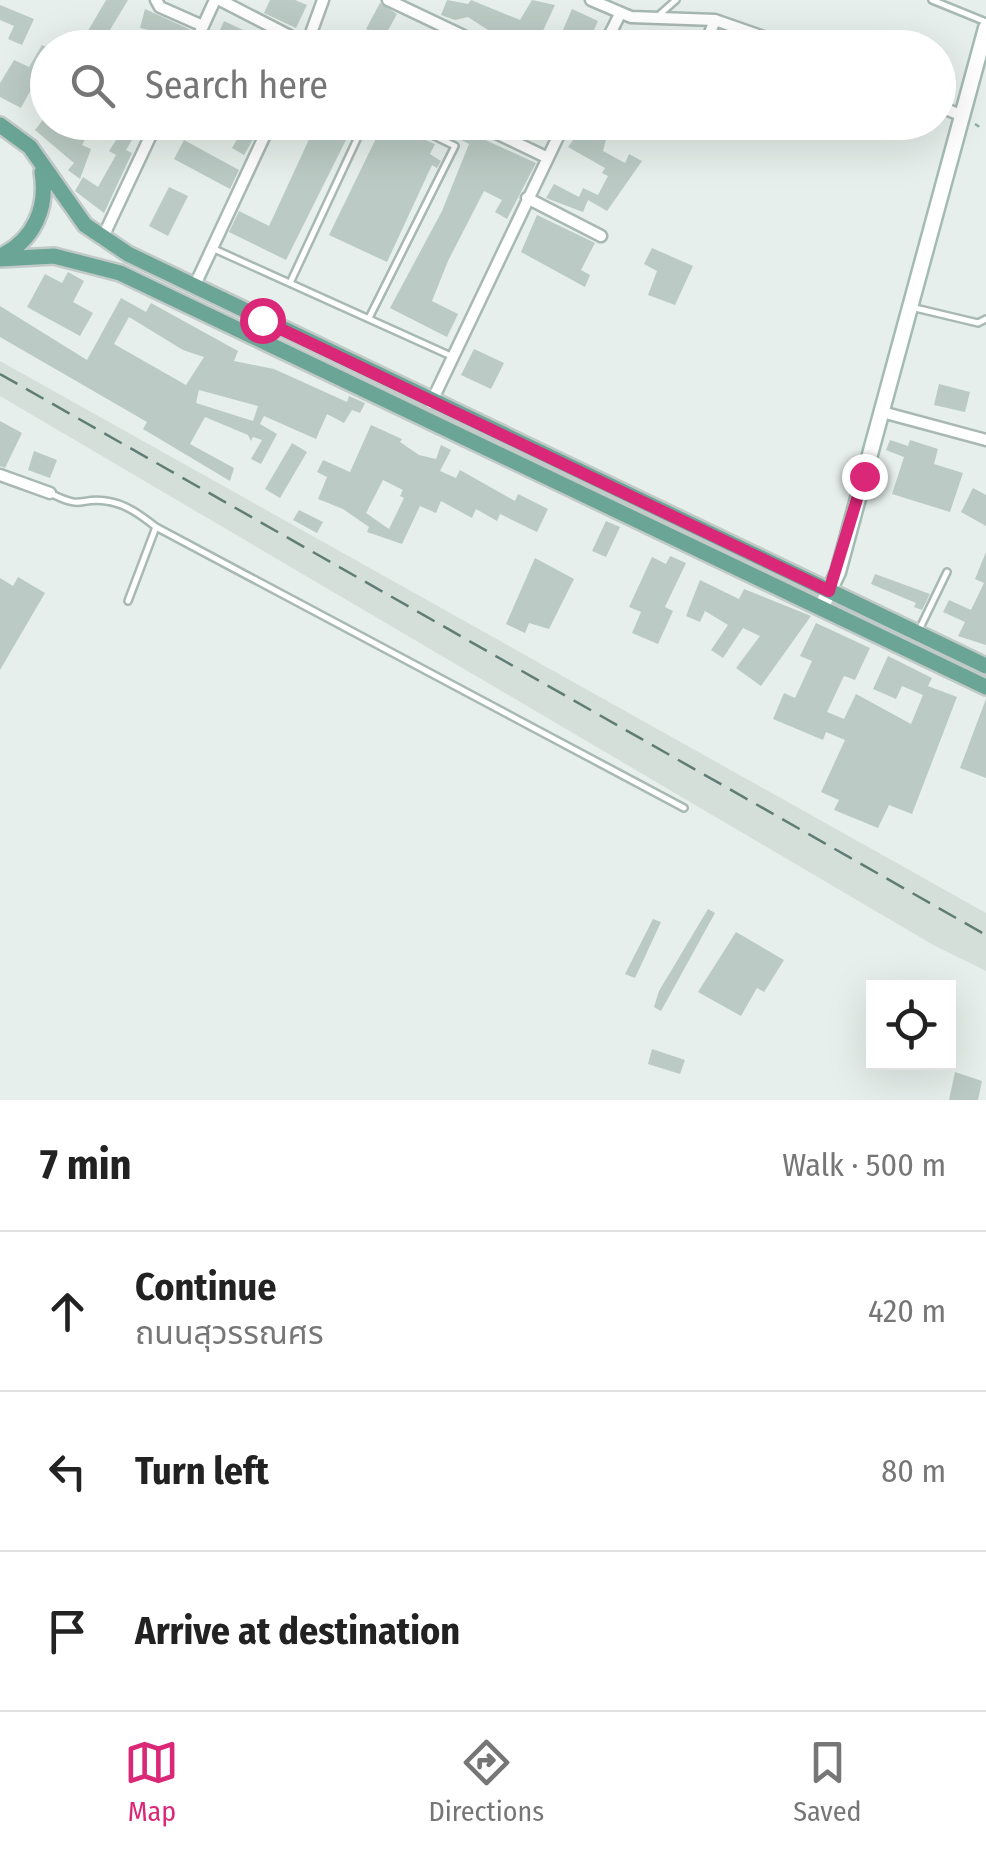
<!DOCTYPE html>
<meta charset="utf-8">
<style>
:root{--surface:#fff;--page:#f6f6f6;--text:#222;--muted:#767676;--line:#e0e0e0;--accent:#db2777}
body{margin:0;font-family:"Fira Sans Condensed","Noto Sans Thai",sans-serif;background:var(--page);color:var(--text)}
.controls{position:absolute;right:30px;bottom:30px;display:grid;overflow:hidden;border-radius:0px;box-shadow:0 10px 40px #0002}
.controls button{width:90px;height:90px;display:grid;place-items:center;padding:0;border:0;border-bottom:2px solid var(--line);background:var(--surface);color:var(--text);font:50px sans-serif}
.stop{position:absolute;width:30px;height:30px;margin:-22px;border:8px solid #db2777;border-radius:50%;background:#fff}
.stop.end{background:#db2777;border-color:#fff;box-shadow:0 2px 10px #0008}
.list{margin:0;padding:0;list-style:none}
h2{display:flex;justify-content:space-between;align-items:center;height:130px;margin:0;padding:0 40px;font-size:42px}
h2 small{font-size:32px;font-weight:400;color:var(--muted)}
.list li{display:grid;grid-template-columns:65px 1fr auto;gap:30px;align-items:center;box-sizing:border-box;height:160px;padding:0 40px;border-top:2px solid var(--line)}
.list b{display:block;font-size:38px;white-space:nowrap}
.list p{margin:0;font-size:32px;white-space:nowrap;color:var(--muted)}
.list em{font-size:32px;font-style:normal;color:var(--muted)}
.icon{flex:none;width:55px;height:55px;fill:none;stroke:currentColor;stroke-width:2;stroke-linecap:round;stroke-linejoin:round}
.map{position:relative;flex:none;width:986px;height:1100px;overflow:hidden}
.search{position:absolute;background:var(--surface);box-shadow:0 10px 40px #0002;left:30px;right:30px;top:30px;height:110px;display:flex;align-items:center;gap:25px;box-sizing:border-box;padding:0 35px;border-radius:55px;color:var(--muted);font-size:38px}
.sheet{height:610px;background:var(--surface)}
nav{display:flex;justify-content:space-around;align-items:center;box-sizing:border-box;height:140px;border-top:2px solid var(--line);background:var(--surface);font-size:28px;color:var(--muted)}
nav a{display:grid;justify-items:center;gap:5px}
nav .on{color:var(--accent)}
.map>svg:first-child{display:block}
.built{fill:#d4dfda}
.building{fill:#bbcac4;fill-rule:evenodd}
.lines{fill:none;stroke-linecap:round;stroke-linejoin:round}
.lane-casing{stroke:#a8b8b2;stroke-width:10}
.street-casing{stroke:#a8b8b2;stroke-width:15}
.secondary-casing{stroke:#a4bbb3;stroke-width:19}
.primary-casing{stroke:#c2cac8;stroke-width:20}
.path{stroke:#86b3a5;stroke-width:2.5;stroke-dasharray:5 8;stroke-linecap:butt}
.lane{stroke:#fff;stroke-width:5}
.street{stroke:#fff;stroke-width:10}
.secondary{stroke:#fff;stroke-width:14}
.primary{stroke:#6aa596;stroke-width:15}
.rail{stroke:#5f7d75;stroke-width:2.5;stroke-dasharray:20 10;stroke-linecap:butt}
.route{stroke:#db2777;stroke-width:12}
</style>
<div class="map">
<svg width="986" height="1100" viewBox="0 0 986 1100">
<rect width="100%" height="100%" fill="#e6efeb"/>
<path class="built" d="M0 361 986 913V971L935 946 0 396Z"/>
<path class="building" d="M106 0H128L99 48H78Z
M270 0H295L307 5 296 28 264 13Z
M447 0 468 4 471 0 520 20 532 0 555 5 535 48 512 36 508 43 468 17 455 20 441 15Z
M380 3 397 14 384 38 366 29Z
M0 5 34 19 22 45 8 39 14 26 0 20Z
M145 9 191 30 184 48H153L158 32 140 28Z
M572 9 598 21 586 48 559 39Z
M224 21 281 48H212Z
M42 45 48 48 44 88 34 84 21 108 0 97V83L14 60 29 67Z
M48 113V122H58L72 133 78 122H95L82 145 91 149 80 179 68 170 74 163 35 130Z
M115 122 136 133 126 150 132 153 104 213 75 191 83 177 98 187 116 155 109 151 118 137 109 132Z
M317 122H355L286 260 229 232 239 211 269 226Z
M384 122 435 144 430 154 441 161 437 168 432 165 387 262 329 235Z
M427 122 457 127 536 163 507 219 495 212 502 200 484 191 448 261 432 301 458 314 447 337 390 308 442 211 469 144Z
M586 122 609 128 603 151 625 163 629 154 642 161 607 211 588 200 583 212 546 198 554 184 579 197 583 188 598 195 608 176 602 173 605 168 568 147Z
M243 129 255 136 244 155 232 148Z
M184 140 239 170 230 189 174 159Z
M169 187 188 196 168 236 149 226Z
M537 215 595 243 581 270 590 275 585 287 521 252Z
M652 248 693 266 675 305 648 295 657 271 644 264Z
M68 272 84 281 73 302 93 313 80 336 27 307 45 274 62 283Z
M121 298 146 312 151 303 238 351 234 361 274 369 347 402 349 396 365 403 360 413 352 410 344 423 327 414 316 439 264 416 260 424 277 434 261 464 251 459 262 440 253 437 251 441 248 435 205 417 190 444 234 468 230 481 143 429 147 422 0 337V306L87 360ZM129 317 183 350 204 357 186 385 114 344ZM199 390 258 406 253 421 196 403Z
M474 349 504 363 491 389 461 375Z
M939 384 970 392 965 412 934 405Z
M0 421 22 433 5 468 0 466Z
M371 425 402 439 400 442 419 455 436 459 441 445 451 450 440 471 456 478 460 470 515 501 518 494 548 509 537 532 500 514 497 521 476 509 472 518 441 501 436 513 420 506 402 544 367 532 369 527 343 509 318 499 327 477 317 472 323 460 350 472ZM383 480 403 490 400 496 404 498 389 529 366 513Z
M890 440 908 446 910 440 938 449 934 464 963 473 950 512 892 494 904 457 886 450Z
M292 443 307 452 280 498 265 489Z
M34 451 57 460 50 478 28 470Z
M973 488 986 495V526L961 512Z
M299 510 323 522 317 533 293 520Z
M606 521 620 527 606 557 592 551Z
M986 552V645L958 636 965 622 943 612 949 600 971 610 984 583 975 579Z
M670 556 686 563 665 607 673 611 658 644 632 633 641 612 629 607 652 557 666 564Z
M535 558 574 579 549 629 529 623 525 633 506 624Z
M875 574 930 594 922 610 914 607 916 603 871 584Z
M18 577 45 593 0 670V578L13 586Z
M700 580 739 599 744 589 811 616 761 686 736 668 760 636 743 628 723 658 711 650 728 625 705 611 700 622 686 616Z
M816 623 870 648 855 680 844 676 827 712 844 719 856 694 911 724 923 695 902 686 896 699 873 689 888 656 932 678 928 686 957 697 912 814 889 805 878 828 834 810 839 800 821 792 845 740 826 732 823 740 773 719 784 693 795 698 812 661 800 656Z
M986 699V778L960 768Z
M708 909 715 913 661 1011 654 1007 659 991Z
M653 919 661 922 635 978 625 974Z
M736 932 784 960 764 992 757 988 741 1016 698 992Z
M652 1049 685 1060 680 1074 648 1064Z
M955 1072 982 1081 978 1100H949Z"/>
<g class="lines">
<g class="lane-casing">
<path id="lane" d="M932 0 986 22
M659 15 676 0
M212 248 451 356
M290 283 365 122
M911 307 978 323 986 319
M369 318 455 146 405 122
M52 494C84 510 79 497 106 501 125 503 142 516 156 527L128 601
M156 527 684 808
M918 632 947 572"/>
</g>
<g class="street-casing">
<path id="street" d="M156 0 160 7 203 26
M220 0 313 48
M388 0 489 48
M591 0 631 17 715 20 795 48
M306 47 323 0
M193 48 215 0
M603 48 620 14
M704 48 715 20
M938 106 963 116
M473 122 548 158
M527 198 601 236
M102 239 157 122
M194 287 271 122
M431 403 565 122
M882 412 986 440
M0 475 50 493"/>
</g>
<g class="secondary-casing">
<path id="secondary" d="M821 608 838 572 986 28"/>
</g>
<g class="primary-casing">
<path id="primary" d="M0 125 30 147 85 225 128 254 986 666
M1 256C34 240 48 208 42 172
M0 259 54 256 120 273 986 687"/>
</g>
<path class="path" d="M975 124 986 131"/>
<use href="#lane" class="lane"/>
<use href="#street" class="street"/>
<use href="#secondary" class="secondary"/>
<use href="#primary" class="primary"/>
<path class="rail" d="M0 374 986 935"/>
</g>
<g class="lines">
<path class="route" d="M262 320 829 591 864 476"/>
</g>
</svg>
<div class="controls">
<button><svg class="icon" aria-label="locate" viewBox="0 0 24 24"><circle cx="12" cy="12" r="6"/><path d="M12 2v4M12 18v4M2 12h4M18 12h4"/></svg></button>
</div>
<div class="stop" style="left:262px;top:320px"></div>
<div class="stop end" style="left:864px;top:476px"></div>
<div class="search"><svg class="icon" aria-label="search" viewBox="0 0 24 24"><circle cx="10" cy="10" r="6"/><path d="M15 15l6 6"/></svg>Search here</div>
</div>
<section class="sheet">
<h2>7 min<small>Walk · 500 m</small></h2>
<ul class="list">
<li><svg class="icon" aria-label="ahead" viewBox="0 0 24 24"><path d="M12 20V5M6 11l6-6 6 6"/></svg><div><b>Continue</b><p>ถนนสุวรรณศร</p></div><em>420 m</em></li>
<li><svg class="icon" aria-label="left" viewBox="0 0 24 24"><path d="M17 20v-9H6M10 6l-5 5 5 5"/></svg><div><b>Turn left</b></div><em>80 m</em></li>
<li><svg class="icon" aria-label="arrive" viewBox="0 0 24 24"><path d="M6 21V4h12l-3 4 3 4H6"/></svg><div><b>Arrive at destination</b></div></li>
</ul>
</section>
<nav>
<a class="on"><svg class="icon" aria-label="map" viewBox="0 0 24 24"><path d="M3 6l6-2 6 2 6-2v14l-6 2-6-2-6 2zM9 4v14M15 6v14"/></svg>Map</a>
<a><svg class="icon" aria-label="directions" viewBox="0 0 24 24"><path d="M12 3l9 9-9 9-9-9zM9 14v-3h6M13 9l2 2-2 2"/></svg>Directions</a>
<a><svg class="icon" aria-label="saved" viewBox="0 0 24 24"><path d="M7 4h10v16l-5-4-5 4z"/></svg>Saved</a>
</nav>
